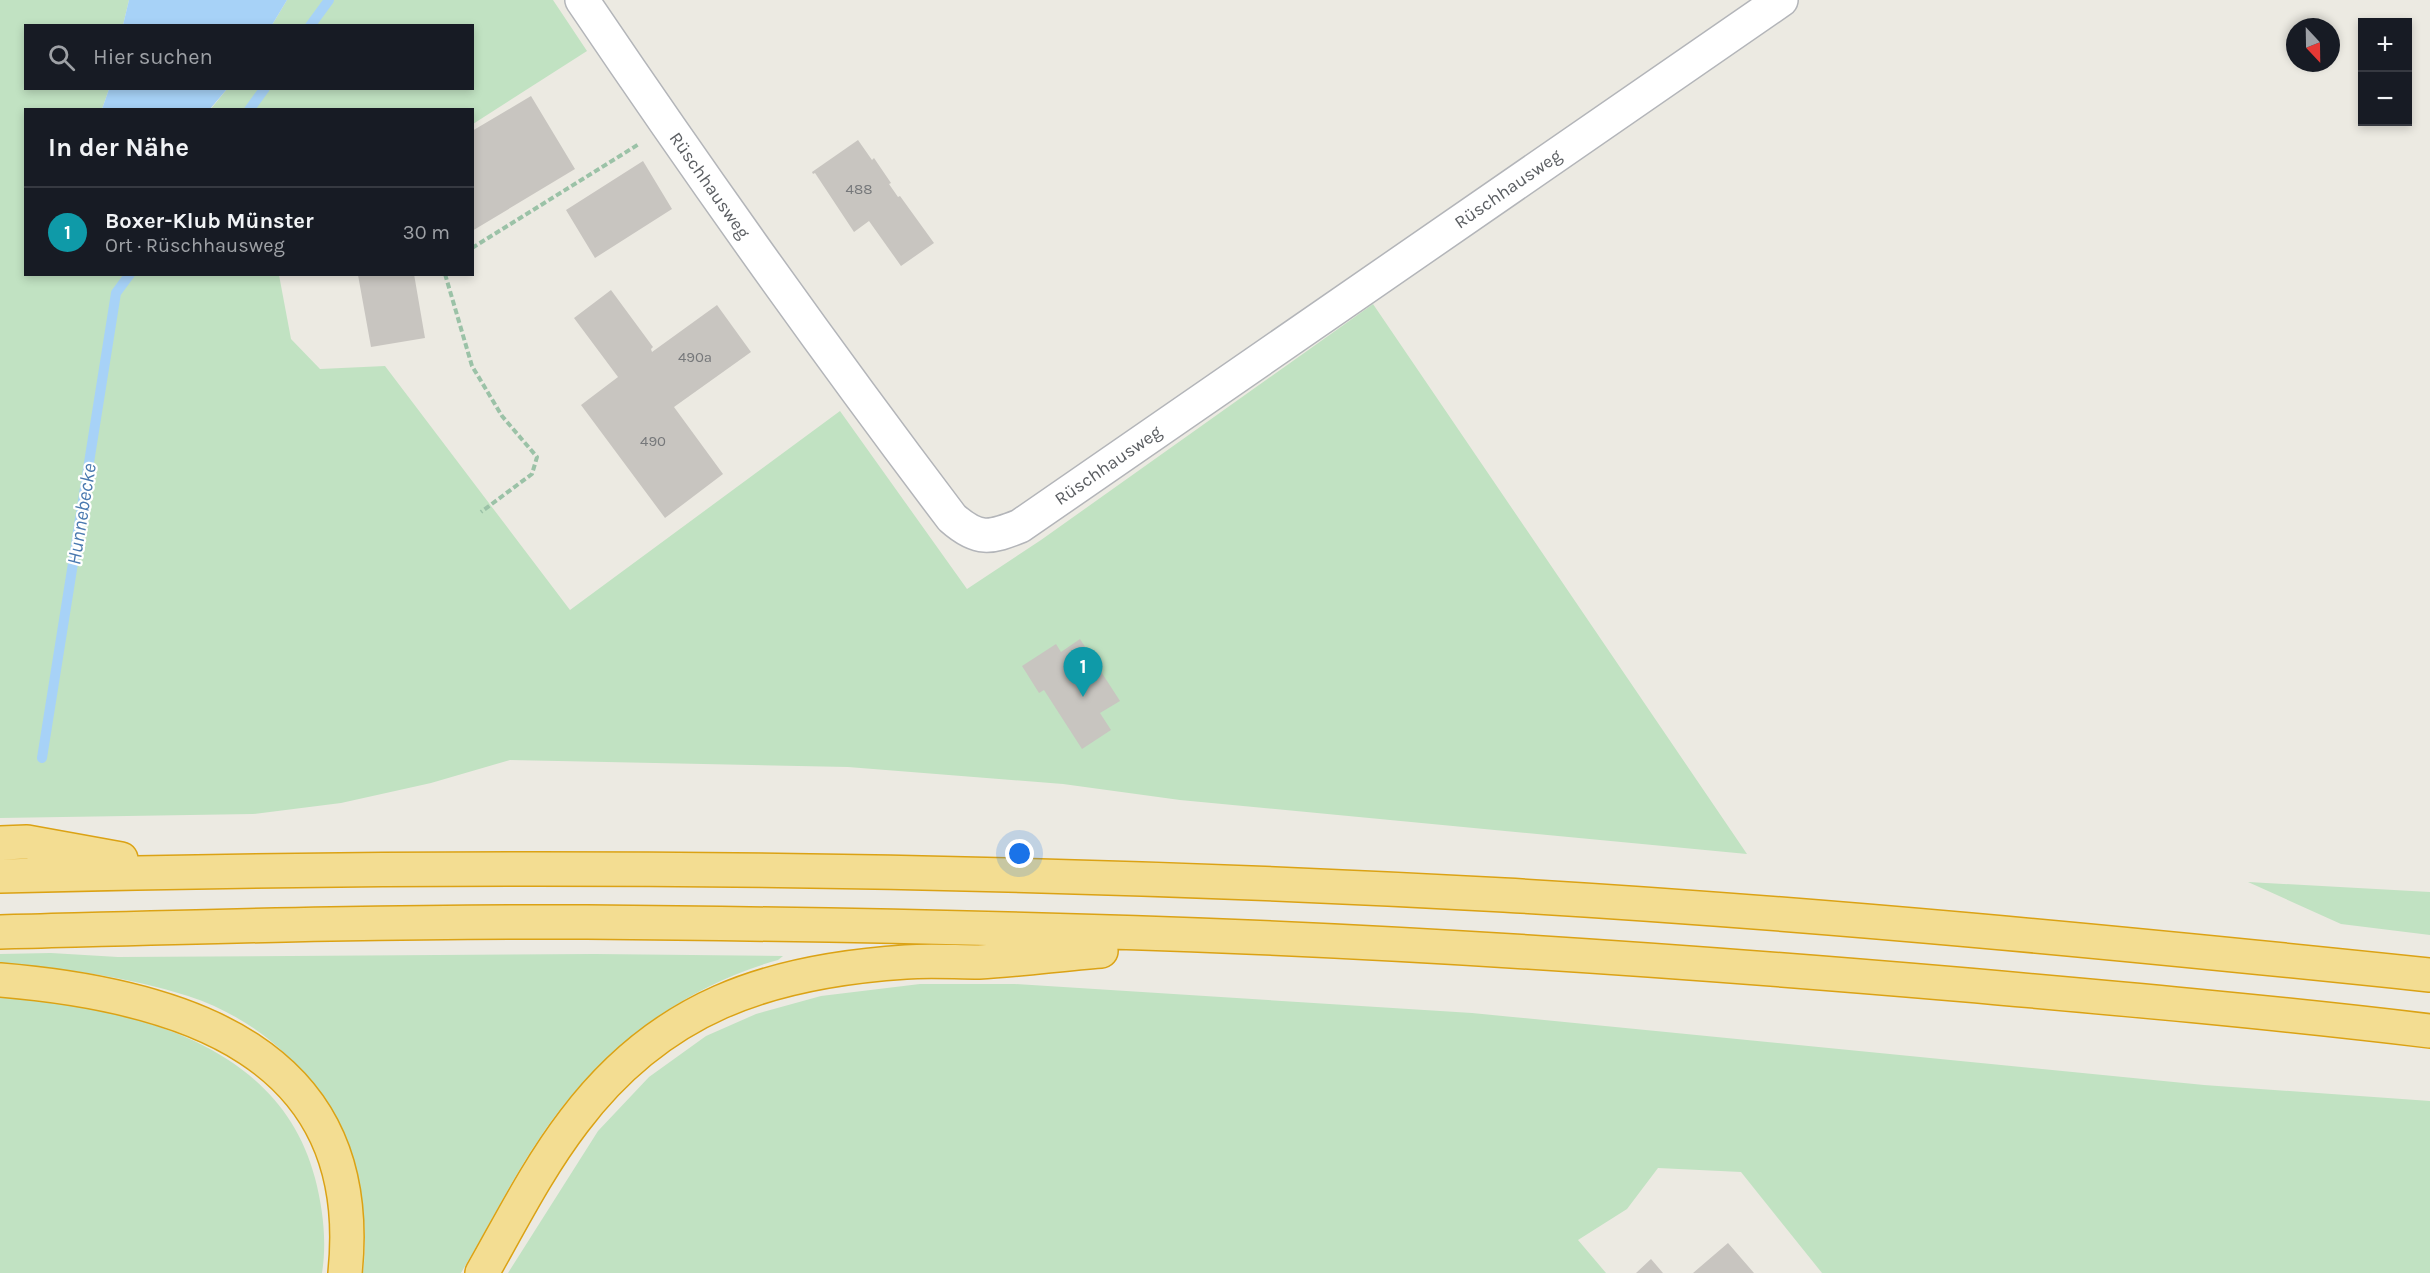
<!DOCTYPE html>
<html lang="de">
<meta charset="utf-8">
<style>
:root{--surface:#171b24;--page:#20242c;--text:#f1f3f6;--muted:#9ea1a6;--line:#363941;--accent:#0b8043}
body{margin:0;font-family:Karla,sans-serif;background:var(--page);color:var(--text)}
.controls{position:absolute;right:18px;top:18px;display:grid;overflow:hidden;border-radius:0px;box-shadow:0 3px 9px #0003}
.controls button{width:54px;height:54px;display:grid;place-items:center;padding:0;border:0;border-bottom:2px solid var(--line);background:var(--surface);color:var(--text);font:30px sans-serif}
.compass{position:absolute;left:2286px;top:18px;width:54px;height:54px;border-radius:50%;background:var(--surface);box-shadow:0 3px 9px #0003;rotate:158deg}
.you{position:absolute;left:1020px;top:854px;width:21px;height:21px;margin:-15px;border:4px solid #fff;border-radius:50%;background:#1a73e8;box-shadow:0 0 0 9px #1a73e833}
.badge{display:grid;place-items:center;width:39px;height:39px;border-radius:50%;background:var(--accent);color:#fff;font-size:20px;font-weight:700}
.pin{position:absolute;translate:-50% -50px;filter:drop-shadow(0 2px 3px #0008)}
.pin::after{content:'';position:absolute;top:32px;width:21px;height:18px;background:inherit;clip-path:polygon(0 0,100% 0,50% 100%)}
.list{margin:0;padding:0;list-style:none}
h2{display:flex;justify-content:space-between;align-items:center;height:78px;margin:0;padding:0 24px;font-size:26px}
h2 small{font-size:20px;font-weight:400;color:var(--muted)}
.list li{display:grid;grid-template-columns:39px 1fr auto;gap:18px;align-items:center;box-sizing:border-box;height:90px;padding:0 24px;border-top:2px solid var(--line)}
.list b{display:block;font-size:22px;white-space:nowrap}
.list p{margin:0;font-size:20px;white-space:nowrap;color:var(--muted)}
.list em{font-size:20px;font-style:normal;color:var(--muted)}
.icon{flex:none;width:33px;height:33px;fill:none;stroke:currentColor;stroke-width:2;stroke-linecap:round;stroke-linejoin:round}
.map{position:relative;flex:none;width:2430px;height:1273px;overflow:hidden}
.search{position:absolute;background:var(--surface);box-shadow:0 3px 9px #0003;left:24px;top:24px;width:450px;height:66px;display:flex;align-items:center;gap:15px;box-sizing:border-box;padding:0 21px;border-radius:0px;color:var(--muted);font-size:22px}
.panel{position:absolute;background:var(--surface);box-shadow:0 3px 9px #0003;left:24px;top:108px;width:450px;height:168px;border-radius:0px}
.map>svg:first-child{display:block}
.green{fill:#c1e2c2}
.water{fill:#a7d2f7}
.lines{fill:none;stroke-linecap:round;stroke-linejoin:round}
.stream{stroke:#a7d2f7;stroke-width:10}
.building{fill:#c8c5c0}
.minor-casing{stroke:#b3b5b9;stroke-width:36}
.highway-casing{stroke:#dba214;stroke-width:36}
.path{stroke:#9bc2a7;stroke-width:4;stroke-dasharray:6 3;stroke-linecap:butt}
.minor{stroke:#fff;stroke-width:33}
.highway{stroke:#f3dd92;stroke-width:33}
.labels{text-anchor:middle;stroke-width:4.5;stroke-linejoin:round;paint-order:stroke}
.number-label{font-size:15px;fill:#76787a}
.street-label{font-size:18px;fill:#5b5e62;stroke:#fff}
.water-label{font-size:20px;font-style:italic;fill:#4a79b0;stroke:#fff}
</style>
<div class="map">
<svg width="2430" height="1273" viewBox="0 0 2430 1273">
<rect width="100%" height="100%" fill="#eceae2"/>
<path class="green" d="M0 0H129L123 25 26 26V88L109 89 102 109 26 110V274L279 275 291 339 320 369 385 366 570 610 840 411 967 589 1041 540 1373 304 1747 854 1180 800 1063 784 848 767 510 760 431 783 341 803 253 814 0 818Z
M287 0H553L587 51 473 124 472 110H210L227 89 472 88V26L272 25Z
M2248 882 2430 892V935L2341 924Z
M51 953 118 957 595 954 783 956 778 960C678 988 596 1053 539 1139 511 1180 487 1230 461 1273H363C378 1150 307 1035 188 996 128 977 63 968 0 963V954Z
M920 984H1015L1472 1013 2204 1085 2430 1101V1273H1822L1741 1172 1658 1168 1627 1209 1578 1240 1606 1273H508L598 1131 649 1077 706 1036 756 1014 821 996Z
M0 997C123 1007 279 1039 315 1178 323 1209 327 1241 322 1273H0Z"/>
<path class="water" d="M129 0H287L272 25H123Z
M109 89V88L227 89 210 109H102Z"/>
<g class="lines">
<path class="stream" d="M310 26 329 0
M249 110 265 88
M42 758 116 293 130 274"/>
</g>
<path class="building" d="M531 96 575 169 472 231V131Z
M858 140 872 160 874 158 891 183 889 184 898 197 900 196 934 243 901 266 869 221 854 232 815 173 813 174 812 172Z
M643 161 672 209 595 258 566 210Z
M414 274 425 338 371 347 358 275Z
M611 290 653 347 651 349 652 352 717 305 751 352 674 407 723 474 665 518 581 405 618 377 574 318Z
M1080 639 1120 701 1100 713 1111 730 1082 749 1044 690 1039 693 1022 666 1056 644 1061 652Z
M1728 1243 1754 1273H1693Z
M1651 1259 1663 1273H1636Z"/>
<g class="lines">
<g class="minor-casing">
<g id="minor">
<path id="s1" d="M582 0C701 176 824 349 952 518 978 541 990 538 1020 526L1781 0"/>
</g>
</g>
<g class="highway-casing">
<path id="highway" d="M0 843 27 842 121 859
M0 876C502 863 1003 867 1504 895 1813 913 2122 943 2430 975
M0 932C196 927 391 921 587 922 807 924 1028 928 1247 937 1484 947 1720 964 1955 984 2114 998 2272 1012 2430 1031
M0 980C181 995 368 1051 345 1273
M482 1273C511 1222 538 1168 574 1121 660 1007 767 971 906 962 930 960 955 962 979 962 1019 960 1061 954 1101 951"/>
</g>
<path class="path" d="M472 248 639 144
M445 274 472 366 502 416 537 457 532 474 481 512"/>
<use href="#minor" class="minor"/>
<use href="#highway" class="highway"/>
</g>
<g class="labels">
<g class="number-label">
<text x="859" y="194">488</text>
<text x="695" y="362">490a</text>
<text x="653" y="446">490</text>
</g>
<g class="street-label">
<text dy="6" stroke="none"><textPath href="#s1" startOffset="225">Rüschhausweg</textPath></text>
<text dy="6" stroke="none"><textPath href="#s1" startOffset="1304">Rüschhausweg</textPath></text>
<text dy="6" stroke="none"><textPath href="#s1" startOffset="818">Rüschhausweg</textPath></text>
</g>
<g class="water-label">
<text transform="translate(81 514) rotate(-81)" y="7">Hunnebecke</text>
</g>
</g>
</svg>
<div class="controls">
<button>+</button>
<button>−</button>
</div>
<svg class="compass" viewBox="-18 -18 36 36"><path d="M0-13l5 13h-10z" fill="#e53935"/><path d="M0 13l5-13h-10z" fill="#9ea1a6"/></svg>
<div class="you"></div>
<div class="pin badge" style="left:1083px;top:697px;background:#0f9aa8">1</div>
<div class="search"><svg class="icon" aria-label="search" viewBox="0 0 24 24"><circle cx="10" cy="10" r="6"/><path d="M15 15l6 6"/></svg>Hier suchen</div>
<section class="panel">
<h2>In der Nähe<small></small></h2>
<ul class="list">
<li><span class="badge" style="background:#0f9aa8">1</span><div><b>Boxer-Klub Münster</b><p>Ort · Rüschhausweg</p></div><em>30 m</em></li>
</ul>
</section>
</div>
